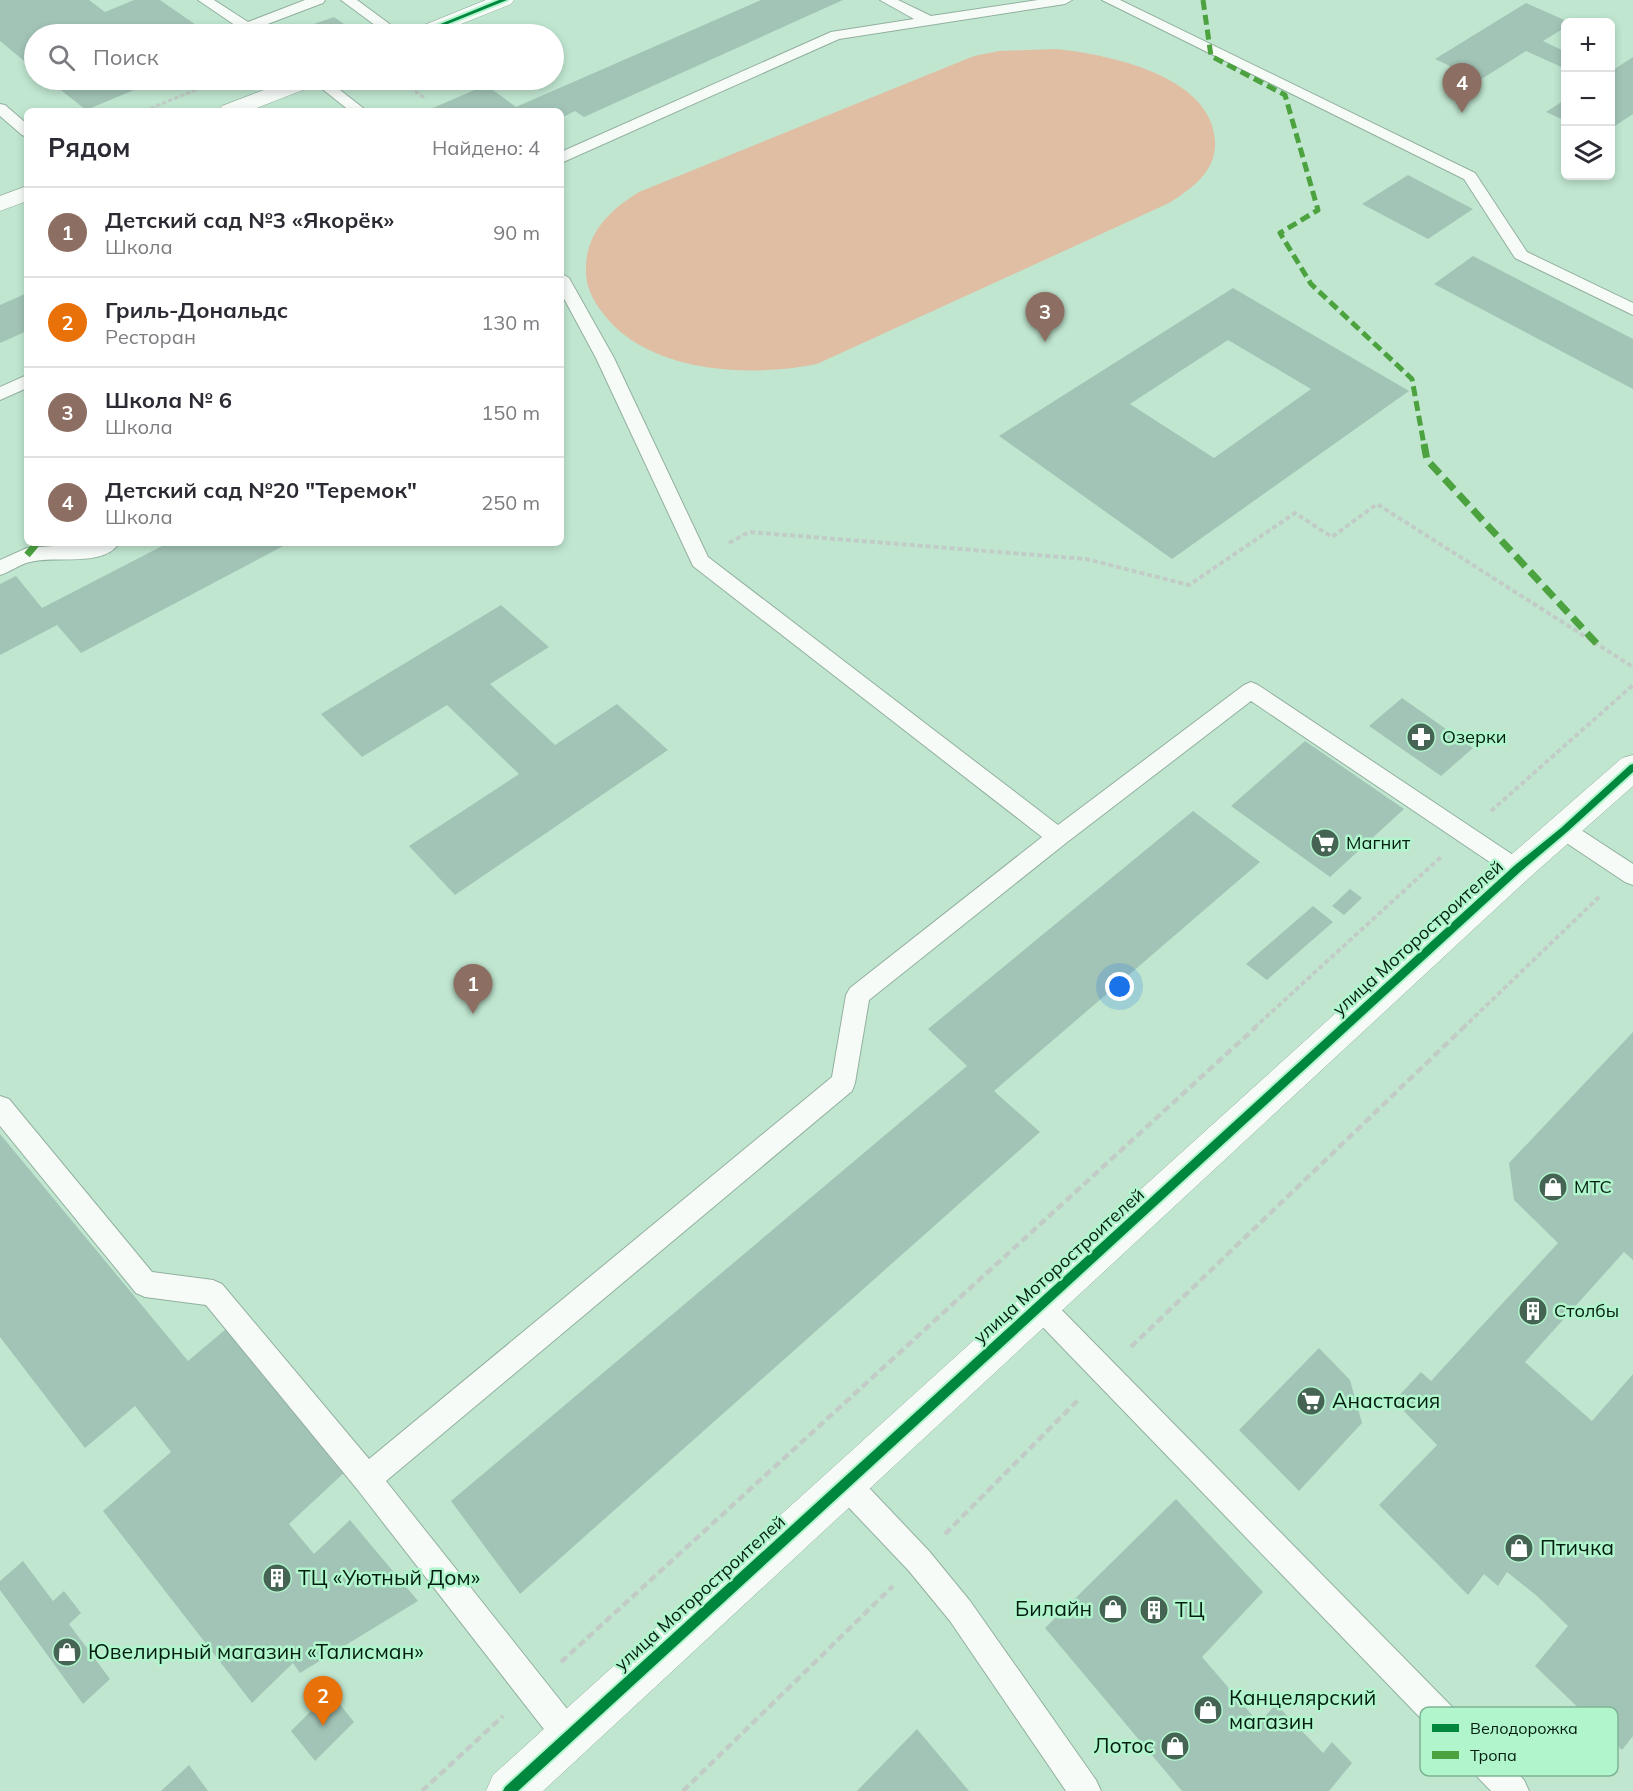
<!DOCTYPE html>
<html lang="ru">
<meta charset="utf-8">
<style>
:root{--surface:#fff;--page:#f2f2f3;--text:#2b2b33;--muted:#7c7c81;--line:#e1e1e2;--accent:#456453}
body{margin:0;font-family:Mulish,sans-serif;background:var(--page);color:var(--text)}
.controls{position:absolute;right:18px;top:18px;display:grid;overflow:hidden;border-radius:9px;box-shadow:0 3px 9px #0003}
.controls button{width:54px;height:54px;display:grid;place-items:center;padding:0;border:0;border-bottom:2px solid var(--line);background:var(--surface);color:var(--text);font:30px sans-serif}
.you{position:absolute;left:1120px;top:987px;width:21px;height:21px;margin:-15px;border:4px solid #fff;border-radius:50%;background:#1a73e8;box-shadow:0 0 0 9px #1a73e833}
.badge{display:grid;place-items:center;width:39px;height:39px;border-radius:50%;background:var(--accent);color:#fff;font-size:20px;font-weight:700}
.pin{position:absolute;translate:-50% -50px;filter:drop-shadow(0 2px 3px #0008)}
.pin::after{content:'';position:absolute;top:32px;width:21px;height:18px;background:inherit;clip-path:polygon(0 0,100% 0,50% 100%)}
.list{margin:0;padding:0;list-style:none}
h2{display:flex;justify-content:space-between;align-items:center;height:78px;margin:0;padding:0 24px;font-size:26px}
h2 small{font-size:20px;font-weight:400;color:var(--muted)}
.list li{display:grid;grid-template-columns:39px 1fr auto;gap:18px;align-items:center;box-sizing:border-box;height:90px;padding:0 24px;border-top:2px solid var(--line)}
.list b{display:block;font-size:22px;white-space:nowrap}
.list p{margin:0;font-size:20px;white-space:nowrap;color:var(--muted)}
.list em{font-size:20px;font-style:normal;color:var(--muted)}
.icon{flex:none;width:33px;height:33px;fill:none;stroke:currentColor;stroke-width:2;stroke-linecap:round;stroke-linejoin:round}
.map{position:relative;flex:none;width:1633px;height:1791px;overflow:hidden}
.search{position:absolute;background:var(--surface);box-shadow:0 3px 9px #0003;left:24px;top:24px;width:540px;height:66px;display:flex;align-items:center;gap:15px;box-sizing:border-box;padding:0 21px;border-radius:33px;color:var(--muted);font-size:22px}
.panel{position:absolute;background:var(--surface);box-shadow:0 3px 9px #0003;left:24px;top:108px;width:540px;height:438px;border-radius:9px}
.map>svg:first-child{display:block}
.green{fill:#e0bea3}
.building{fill:#a2c4b6;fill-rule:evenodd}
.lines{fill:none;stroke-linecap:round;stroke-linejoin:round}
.service-casing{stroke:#92b09e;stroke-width:2}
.tertiary-casing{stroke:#92b09e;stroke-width:1}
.path-far2{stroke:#c2ccc7;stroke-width:3;stroke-dasharray:4.5 2;stroke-linecap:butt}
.path-far1{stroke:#c2ccc7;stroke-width:4;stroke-dasharray:5 3;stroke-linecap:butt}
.path{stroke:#c2ccc7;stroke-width:4.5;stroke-dasharray:8 4;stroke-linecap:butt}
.service{fill:#f6fbf8;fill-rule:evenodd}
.tertiary{fill:#f6fbf8;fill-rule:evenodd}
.quiet-far1{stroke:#4ba23f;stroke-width:5;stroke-dasharray:10 5;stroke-linecap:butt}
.quiet{stroke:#4ba23f;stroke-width:7;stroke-dasharray:14 7;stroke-linecap:butt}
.cycleway-casing{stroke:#b1f5cd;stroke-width:4}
.cycleway{fill:#00873e;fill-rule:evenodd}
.labels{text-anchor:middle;stroke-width:5;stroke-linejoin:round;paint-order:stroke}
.poi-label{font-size:18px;fill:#031e10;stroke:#b1f5cd;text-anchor:start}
.street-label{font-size:18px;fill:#031e10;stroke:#b1f5cd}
.near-poi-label{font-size:21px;fill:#031e10;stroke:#b1f5cd;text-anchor:start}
.key{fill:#b1f5cd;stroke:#7db494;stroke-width:1.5}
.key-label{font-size:16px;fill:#031e10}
</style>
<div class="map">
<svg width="1633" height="1791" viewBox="0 0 1633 1791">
<rect width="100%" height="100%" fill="#c0e6d0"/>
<path class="green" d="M1056 49C1106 54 1211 75 1215 140 1217 171 1193 188 1169 203L817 364C749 378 646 373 602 312 591 297 585 285 586 266 587 232 611 209 639 192L974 56 999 51Z"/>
<path class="building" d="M0 0H89L105 12 134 0H160L209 34H34V69L0 41Z
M761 0H843L584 117 575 111 561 118V111H426L486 85 516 107Z
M1526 3 1569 22H1566V27L1543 41 1566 52V69L1526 51 1480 80 1435 59Z
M334 17 344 24 323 32 314 24Z
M1633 57V114L1610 129V72Z
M48 80H158L86 110Z
M1566 99V121L1546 112Z
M1408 175 1473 209 1428 239 1362 204Z
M1473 256 1633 339V389L1434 284Z
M1233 288 1409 391 1172 559 999 436ZM1228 340 1311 389 1214 458 1130 404Z
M27 293V331L0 343V305Z
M168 543H289L81 653 57 625 0 655V584L16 576 42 608Z
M501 605 549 647 490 684 555 745 617 704 668 750 455 895 409 846 519 774 447 705 362 757 321 714Z
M1402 698 1473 748 1441 776 1369 726Z
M1305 741 1404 809 1330 877 1231 806Z
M1193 811 1260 862 994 1091 1040 1132 520 1594 451 1501 967 1066 928 1029Z
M1350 889 1362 898 1344 915 1332 906Z
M1313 906 1333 922 1267 980 1246 964Z
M1633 1032V1260L1624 1252 1525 1362 1592 1421 1633 1374V1736L1622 1750 1535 1666 1568 1626 1537 1596 1507 1572 1498 1586 1484 1574 1468 1595 1379 1505 1437 1445 1394 1401 1421 1372 1431 1381 1558 1243 1514 1200 1509 1163Z
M0 1134 188 1361 226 1329 347 1470 289 1524 314 1554 350 1520 418 1601 300 1673 293 1663 252 1703 103 1511 171 1452 135 1406 85 1448 0 1337Z
M1319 1348 1350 1380 1362 1423 1299 1491 1239 1430Z
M1176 1499 1263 1592 1202 1657 1259 1723 1276 1704 1323 1753 1332 1742 1352 1763 1329 1791H1182L1045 1628Z
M23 1561 53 1601 64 1591 81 1613 69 1624 110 1679 83 1704 0 1590V1581Z
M330 1692 354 1722 315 1761 291 1731Z
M917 1729 969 1791H857Z
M189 1765 208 1791H161Z"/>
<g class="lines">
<g class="service-casing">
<path id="service" d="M198 0H214L248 22 305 0H325L323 3 257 28 264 34H248Z
M341 0H357L403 34H387Z
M880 0H898L931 16 1038 0H1072L1065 4 839 39 561 163V152L831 32 914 19Z
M1102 0H1120L1475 173 1527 252 1633 303V315L1515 258 1464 179Z
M311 80H327L367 111H350Z
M0 104 5 105 27 124V137L22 135 0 116Z
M561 273 569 278 614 358 708 557 1058 825 1244 685 1251 682 1258 685 1525 863 1528 869 1525 875 1517 878 1509 875 1251 701 1066 843 869 1000 855 1083 852 1091 386 1481 579 1724 583 1735 579 1746 568 1750 557 1746 357 1489 206 1305 145 1297 136 1293 0 1126V1096L9 1099 152 1272 213 1280 222 1284 369 1459 832 1077 846 995 850 988 1042 837 693 566 596 358 561 293Z
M27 375V388L0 400V387Z
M93 543H119C104 568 54 555 30 562 20 564 10 572 0 575V560L27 548Z
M1564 821 1572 824 1633 864V885L1625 882 1556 836 1553 830 1556 824Z
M1040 1293 1049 1297 1524 1780 1529 1791H1491L1031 1315 1027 1306 1031 1297Z
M845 1469 855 1473 929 1551 970 1601 1096 1780 1101 1791H1066L950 1621 909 1571 835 1493 831 1483 835 1473Z"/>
</g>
<g class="tertiary-casing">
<path id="tertiary" d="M486 0H514L511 4 436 34H409L412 30Z
M290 80H319L316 85 249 111H219L222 106Z
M27 186V201L0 211V196Z
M1633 755V786L1529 878 543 1791H486L493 1775 1505 860 1622 758Z"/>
</g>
<path class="path-far2" d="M399 80 426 99
M144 111 210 84"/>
<path class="path-far1" d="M729 543 749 532 1086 559 1189 585 1295 513 1332 537 1377 504 1633 667
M1491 811 1633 685
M1254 1028 1441 857
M1463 1028 1601 895"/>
<path class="path" d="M1131 1347 1464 1027
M945 1534 1079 1399
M561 1662 1256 1027
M422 1791 503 1716
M683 1791 893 1586"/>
<use href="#service" class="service"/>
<use href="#tertiary" class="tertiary"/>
<path class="quiet-far1" d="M1203 0 1211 56 1285 95 1318 210 1280 233 1311 284 1412 379 1424 445"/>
<path class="quiet" d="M1424 444 1427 460 1598 645
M27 555 37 543"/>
<g class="cycleway-casing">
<path id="cycleway" d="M499 0H507L423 34H416Z
M1633 764V772L1567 832 1520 872 518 1791H503L505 1787 1514 866 1561 828 1630 765Z"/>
</g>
<use href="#cycleway" class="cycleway"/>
</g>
<defs>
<g id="pharmacy-disc" transform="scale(1.5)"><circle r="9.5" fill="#456453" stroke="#b1f5cd"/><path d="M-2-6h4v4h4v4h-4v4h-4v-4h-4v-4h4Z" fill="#fff"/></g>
<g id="supermarket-disc" transform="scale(1.5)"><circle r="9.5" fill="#456453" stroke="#b1f5cd"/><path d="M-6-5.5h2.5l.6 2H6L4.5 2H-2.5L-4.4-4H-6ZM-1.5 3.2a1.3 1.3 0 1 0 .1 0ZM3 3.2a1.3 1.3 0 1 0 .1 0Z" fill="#fff"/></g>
<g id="shop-disc" transform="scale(1.5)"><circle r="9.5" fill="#456453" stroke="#b1f5cd"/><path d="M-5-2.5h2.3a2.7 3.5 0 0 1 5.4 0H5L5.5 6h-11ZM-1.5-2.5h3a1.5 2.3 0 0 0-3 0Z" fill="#fff"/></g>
<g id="building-disc" transform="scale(1.5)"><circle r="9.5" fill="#456453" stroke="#b1f5cd"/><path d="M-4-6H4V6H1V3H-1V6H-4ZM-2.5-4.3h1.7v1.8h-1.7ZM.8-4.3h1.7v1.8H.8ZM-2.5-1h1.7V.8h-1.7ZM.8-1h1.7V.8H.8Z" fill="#fff"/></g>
</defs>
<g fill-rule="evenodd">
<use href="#pharmacy-disc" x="1421" y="737"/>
<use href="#supermarket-disc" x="1325" y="843"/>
<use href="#shop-disc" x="1553" y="1187"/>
<use href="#building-disc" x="1533" y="1311"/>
<use href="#supermarket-disc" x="1311" y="1401"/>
<use href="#shop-disc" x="1519" y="1548"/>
<use href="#building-disc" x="277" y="1578"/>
<use href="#shop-disc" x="1113" y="1609"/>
<use href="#building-disc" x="1154" y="1610"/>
<use href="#shop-disc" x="67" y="1652"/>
<use href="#shop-disc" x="1208" y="1710"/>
<use href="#shop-disc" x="1175" y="1746"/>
</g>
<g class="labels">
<g class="poi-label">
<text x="1442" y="743">Озерки</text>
<text x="1346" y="849">Магнит</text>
<text x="1574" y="1193">МТС</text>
<text x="1554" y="1317">Столбы</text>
</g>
<g class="street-label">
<text transform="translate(1418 938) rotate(-42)" y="6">улица Моторостроителей</text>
<text transform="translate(1059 1266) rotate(-42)" y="6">улица Моторостроителей</text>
<text transform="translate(700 1593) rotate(-42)" y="6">улица Моторостроителей</text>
</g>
<g class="near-poi-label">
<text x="1332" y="1408">Анастасия</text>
<text x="1540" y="1555">Птичка</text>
<text x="298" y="1585">ТЦ «Уютный Дом»</text>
<text x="1092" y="1616" text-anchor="end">Билайн</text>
<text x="1175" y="1617">ТЦ</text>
<text x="88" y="1659">Ювелирный магазин «Талисман»</text>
<text x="1229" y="1705">Канцелярский<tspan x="1229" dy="24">магазин</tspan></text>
<text x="1154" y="1753" text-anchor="end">Лотос</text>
</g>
</g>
<rect x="1420" y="1707" width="198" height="69" rx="9" class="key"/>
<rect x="1432" y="1724" width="27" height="8" fill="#00873e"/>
<rect x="1432" y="1751" width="27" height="8" fill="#4ba23f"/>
<g class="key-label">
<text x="1470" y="1734">Велодорожка</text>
<text x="1470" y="1761">Тропа</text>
</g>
</svg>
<div class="controls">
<button>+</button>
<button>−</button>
<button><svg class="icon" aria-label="layers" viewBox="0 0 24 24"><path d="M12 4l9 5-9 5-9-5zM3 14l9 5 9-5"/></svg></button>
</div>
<div class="you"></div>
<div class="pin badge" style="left:473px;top:1014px;background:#8d6e63">1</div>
<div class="pin badge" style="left:323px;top:1726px;background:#e8710a">2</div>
<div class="pin badge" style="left:1045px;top:342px;background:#8d6e63">3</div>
<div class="pin badge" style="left:1462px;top:113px;background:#8d6e63">4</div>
<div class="search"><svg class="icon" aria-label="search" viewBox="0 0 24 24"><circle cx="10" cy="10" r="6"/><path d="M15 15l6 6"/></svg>Поиск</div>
<section class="panel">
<h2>Рядом<small>Найдено: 4</small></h2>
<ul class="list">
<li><span class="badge" style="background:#8d6e63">1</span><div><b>Детский сад №3 «Якорёк»</b><p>Школа</p></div><em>90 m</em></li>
<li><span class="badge" style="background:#e8710a">2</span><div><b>Гриль-Дональдс</b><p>Ресторан</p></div><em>130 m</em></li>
<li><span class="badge" style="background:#8d6e63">3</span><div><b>Школа № 6</b><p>Школа</p></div><em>150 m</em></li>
<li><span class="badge" style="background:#8d6e63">4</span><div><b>Детский сад №20 &quot;Теремок&quot;</b><p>Школа</p></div><em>250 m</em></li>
</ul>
</section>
</div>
